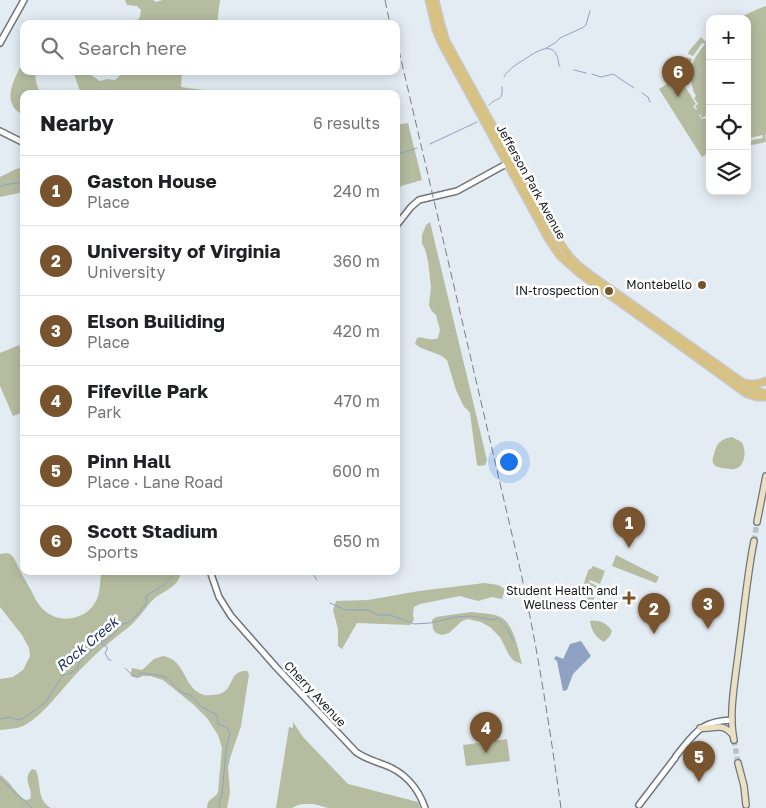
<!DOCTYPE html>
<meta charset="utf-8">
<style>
:root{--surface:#fff;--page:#f2f2f2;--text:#202124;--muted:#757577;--line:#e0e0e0;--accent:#77542d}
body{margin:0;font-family:"Golos Text",sans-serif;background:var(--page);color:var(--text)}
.controls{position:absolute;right:15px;top:15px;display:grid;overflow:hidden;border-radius:10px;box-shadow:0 2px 12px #0003}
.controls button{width:45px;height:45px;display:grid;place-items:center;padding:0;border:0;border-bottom:1px solid var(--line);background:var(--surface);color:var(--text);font:25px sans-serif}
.you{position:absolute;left:508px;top:461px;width:18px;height:18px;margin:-12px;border:4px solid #fff;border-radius:50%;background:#1a73e8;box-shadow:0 0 0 8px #1a73e833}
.badge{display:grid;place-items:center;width:32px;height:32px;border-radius:50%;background:var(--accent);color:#fff;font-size:16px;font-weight:700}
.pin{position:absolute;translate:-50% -41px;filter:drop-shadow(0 1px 2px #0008)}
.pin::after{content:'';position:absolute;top:26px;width:18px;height:15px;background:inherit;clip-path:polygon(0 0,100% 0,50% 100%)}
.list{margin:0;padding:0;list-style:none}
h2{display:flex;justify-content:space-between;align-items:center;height:65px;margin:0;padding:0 20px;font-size:21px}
h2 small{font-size:16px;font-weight:400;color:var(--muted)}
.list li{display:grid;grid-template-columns:32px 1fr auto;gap:15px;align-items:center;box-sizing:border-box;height:70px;padding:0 20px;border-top:1px solid var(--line)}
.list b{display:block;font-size:19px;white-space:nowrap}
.list p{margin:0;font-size:16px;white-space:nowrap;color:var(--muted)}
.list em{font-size:16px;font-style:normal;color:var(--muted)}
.icon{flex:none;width:28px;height:28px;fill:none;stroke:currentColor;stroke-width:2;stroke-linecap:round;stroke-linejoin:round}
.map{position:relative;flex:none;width:766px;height:808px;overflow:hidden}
.search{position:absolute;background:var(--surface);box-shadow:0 2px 12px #0003;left:20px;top:20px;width:380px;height:55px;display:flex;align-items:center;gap:12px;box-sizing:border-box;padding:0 18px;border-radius:10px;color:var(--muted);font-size:19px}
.panel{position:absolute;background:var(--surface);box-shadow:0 2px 12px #0003;left:20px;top:90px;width:380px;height:485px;border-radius:10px}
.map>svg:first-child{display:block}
.green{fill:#b5bca0}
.water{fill:#90a2c3}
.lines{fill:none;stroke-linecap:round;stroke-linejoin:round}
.stream{stroke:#90a2c3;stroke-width:1}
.secondary-tunnel{stroke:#bac1c8;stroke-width:5.5;stroke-dasharray:5.5 3;stroke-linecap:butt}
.tertiary-casing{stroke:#6f767d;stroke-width:8}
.secondary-casing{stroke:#6f767d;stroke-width:8}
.primary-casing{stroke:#c8c8c9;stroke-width:9}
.tertiary{stroke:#fff;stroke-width:5}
.secondary{stroke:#ebe0c1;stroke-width:5.5}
.primary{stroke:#d7c183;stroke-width:6}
.rail{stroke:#7a7e84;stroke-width:1;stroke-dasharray:8 4;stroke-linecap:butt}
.poi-dot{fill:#77542d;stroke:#fff;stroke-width:2}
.labels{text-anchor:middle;stroke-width:5;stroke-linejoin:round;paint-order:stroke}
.street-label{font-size:12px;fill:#181a1d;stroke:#fff}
.poi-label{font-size:12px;fill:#181a1d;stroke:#fff;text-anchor:end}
.water-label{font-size:14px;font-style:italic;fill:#1c315d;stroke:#fff}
</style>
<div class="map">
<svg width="766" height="808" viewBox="0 0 766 808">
<rect width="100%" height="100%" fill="#e3ebf3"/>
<path class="green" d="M125 0H153L156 2 163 0H220L217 24H134L140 17 141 10 137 6 127 5Z
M766 6V134L765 135 766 142 747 146V141L763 138 762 135 747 139V19H736L758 9Z
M701 37 706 42 710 39V121L705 116 702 118 700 114 699 115 702 119 705 118 710 125V152L702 157 659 89 679 77 696 104 693 106 696 110 697 109 695 106 698 104 694 98 696 96 693 90 691 79 683 80V68L686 57 692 59 688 76H690C691 61 696 56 705 44L702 43 693 56 688 54 689 51Z
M24 60V71H35L36 82 40 94H24V116C0 103 13 81 24 60Z
M73 71H85L100 81 107 79 115 80 125 71H182L181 87C200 90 218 92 237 90L243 94H81Z
M408 123 422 180 401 186 396 193V125Z
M20 168 24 169V192L0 197V177L16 169Z
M430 222 487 460 485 465 479 466 477 465 470 413 467 409 464 407 456 390 447 360 440 355 421 348 415 344 417 338C424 336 430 342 438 338L440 330 436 315 431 310 429 305 431 287 428 261 425 249 422 244V235L426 225Z
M19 345 24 355V412L13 416 0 386V353Z
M732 437C735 439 739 440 742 443 747 451 745 468 734 469 731 470 726 468 722 468 719 467 714 467 713 462 712 461 713 456 714 455 716 444 720 439 732 437Z
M6 553 10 554 14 558C19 570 26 581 32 592 34 597 37 602 40 606 55 625 85 622 96 601 100 594 100 582 101 574L98 571H181C179 590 160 590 150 603 143 611 138 619 130 626 118 636 105 645 94 656 86 664 77 672 70 681 57 695 41 717 23 726 17 729 7 729 0 730V679L13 677 23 670 30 656 29 648 22 635 0 607V554Z
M616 555 659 577 656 583 612 566Z
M593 566 605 571 600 584 590 580 589 582 599 587 590 607C588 603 584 599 584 595 582 587 586 576 589 569H591Z
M485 583 498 585 505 589 502 599 492 597 478 601 460 596 420 604 414 607 413 613 414 620 410 625 357 623 342 649 338 646V629L333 610 336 601 368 600 419 591Z
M471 612C479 613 490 613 498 616 514 621 518 650 522 664L514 661 509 655 500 637 490 627 481 622 468 619 462 621 449 633 442 635 436 633 433 629 432 620 436 617Z
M590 621C600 620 607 623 612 631L610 636 604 642C596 638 591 630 590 621Z
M163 656C187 660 182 688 204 695 206 696 209 695 211 695 238 695 225 670 247 671L249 674 241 726 231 755 228 767 230 792 227 808H207C208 797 214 800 218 792L222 748 218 735 207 718 194 705 163 680 150 676H143L138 678 131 676V672L132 668 142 670 154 659Z
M293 722 303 737 348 784 418 802 420 808H328L314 804H303L298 805 292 808H276L289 727 293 728Z
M507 739 510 761 466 766 463 745Z
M32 769 36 770 37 773C41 786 37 800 51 808H0V775C9 780 19 798 26 800 27 800 29 799 30 799 34 788 21 780 32 769Z"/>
<path class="water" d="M581 641 591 656 573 674 567 690 563 691 557 661 554 659 556 656 563 659 570 644Z"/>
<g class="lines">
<path class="stream" d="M546 48 555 43 560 38 582 28 586 25 590 11
M574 70 586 73
M592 74 601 77 613 74 634 88
M504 77C508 69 517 64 525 59 540 49 557 39 559 66H560
M642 93 648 97 650 102
M489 105C497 96 503 103 502 87
M430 144 477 122
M396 156 399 154 417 148
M0 187 3 185 24 182
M311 571 317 580
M330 603 346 610H369L378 615H390L414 624 430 623 456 617 470 616 494 620 497 618 506 627 514 642
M101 643 107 647V650L106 651 105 653 109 660H111
M125 668 133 676 137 677 141 673 158 675 167 678 182 693 190 695 202 707 217 715 218 724 227 728 230 733 226 750 222 794 219 803 220 808
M0 719 11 717 17 720 24 718 42 705 46 702 62 676 71 673 77 668 80 661 96 646 112 636 122 624 127 623 135 617 146 604V596L164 585 176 573 180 571
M0 779 32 808"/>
<path class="secondary-tunnel" d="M754 541 757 522
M734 740 738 763"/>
<g class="tertiary-casing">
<path id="tertiary" d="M0 43 24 0
M0 131 24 143
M396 226 411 207 419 200 457 191 510 162
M210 571 219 597 231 616 276 667 356 752C364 758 372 760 382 764 403 771 418 787 425 808
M676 756C695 733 700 721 732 720
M639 805 675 758"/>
</g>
<g class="secondary-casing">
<path id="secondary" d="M757 522 766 476
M700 728C714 730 721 721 733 735
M734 740C728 714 736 675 739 648 744 612 747 576 754 541
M738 763 744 786 746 805"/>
</g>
<g class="primary-casing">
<path id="primary" d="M429 0 436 30 441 42 549 240 560 256 579 273 660 331 747 394 757 397H766
M435 0 442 28 446 41 533 199 555 236 570 257 578 265 592 276 732 375C745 383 750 391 766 393
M745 383C753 385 759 384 766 381"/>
</g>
<use href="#tertiary" class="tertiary"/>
<use href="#secondary" class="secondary"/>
<use href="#primary" class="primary"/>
<path class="rail" d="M385 0 390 24
M396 38 521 573C538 651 550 729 561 808"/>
</g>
<g class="poi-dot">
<circle cx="702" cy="285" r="5"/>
<circle cx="609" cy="291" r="5"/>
<path d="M626.5 590.5h5v5h5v5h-5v5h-5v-5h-5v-5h5z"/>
</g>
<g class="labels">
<g class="street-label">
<text transform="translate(531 182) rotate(61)" y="4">Jefferson Park Avenue</text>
<text transform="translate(315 694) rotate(47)" y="4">Cherry Avenue</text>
</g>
<g class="poi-label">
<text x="692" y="289">Montebello</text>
<text x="599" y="295">IN-trospection</text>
<text x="618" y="595">Student Health and<tspan x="618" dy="14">Wellness Center</tspan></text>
</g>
<g class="water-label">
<text transform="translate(87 644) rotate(-40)" y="5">Rock Creek</text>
</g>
</g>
</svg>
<div class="controls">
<button>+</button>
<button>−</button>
<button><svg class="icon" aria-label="locate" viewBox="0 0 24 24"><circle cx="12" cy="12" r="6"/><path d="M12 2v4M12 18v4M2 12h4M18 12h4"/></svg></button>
<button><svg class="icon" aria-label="layers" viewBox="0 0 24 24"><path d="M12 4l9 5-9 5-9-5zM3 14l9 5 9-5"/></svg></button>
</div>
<div class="you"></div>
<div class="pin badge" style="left:629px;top:548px">1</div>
<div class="pin badge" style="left:654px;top:634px">2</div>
<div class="pin badge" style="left:708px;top:629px">3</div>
<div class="pin badge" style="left:486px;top:753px">4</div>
<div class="pin badge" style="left:699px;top:782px">5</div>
<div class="pin badge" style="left:678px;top:97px">6</div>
<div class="search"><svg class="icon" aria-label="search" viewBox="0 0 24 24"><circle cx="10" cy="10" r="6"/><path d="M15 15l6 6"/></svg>Search here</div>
<section class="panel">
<h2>Nearby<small>6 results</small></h2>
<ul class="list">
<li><span class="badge">1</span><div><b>Gaston House</b><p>Place</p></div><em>240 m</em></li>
<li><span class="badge">2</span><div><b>University of Virginia</b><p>University</p></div><em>360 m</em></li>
<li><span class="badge">3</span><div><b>Elson Builiding</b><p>Place</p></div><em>420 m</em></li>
<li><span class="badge">4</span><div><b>Fifeville Park</b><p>Park</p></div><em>470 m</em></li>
<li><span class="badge">5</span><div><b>Pinn Hall</b><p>Place · Lane Road</p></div><em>600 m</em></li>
<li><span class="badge">6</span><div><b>Scott Stadium</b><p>Sports</p></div><em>650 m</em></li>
</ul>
</section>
</div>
